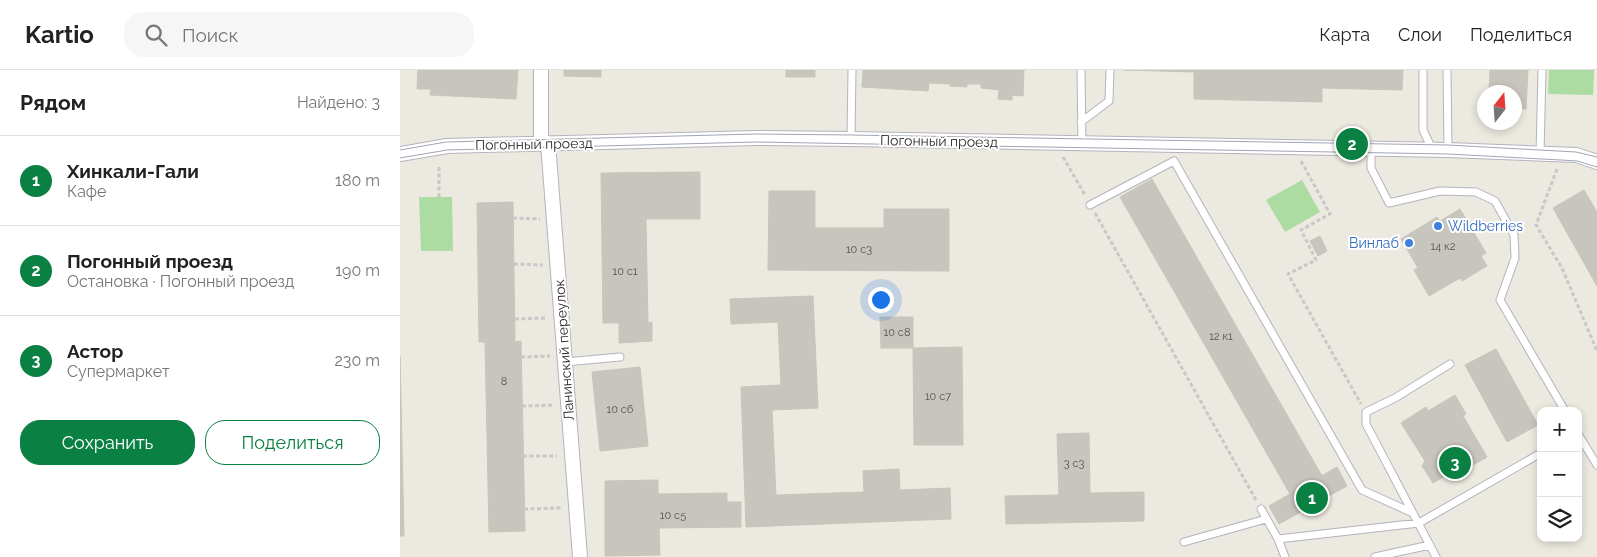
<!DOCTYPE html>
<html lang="ru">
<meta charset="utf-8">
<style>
:root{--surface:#fff;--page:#f6f6f6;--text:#222;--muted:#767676;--line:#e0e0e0;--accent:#0b8043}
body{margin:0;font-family:Raleway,sans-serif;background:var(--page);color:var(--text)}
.controls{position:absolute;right:15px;bottom:15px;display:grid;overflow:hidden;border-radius:10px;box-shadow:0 2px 8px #0003}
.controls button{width:45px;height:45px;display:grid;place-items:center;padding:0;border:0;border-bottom:1px solid var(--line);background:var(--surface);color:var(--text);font:25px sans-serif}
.compass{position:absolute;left:1077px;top:15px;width:45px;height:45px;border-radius:50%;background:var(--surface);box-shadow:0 2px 8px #0003;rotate:17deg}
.you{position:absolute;left:480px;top:229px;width:18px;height:18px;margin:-12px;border:4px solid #fff;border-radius:50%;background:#1a73e8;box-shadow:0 0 0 8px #1a73e833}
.badge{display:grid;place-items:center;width:32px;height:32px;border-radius:50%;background:var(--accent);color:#fff;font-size:16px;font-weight:700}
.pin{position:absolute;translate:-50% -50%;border:2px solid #fff;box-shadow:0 1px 5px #0006}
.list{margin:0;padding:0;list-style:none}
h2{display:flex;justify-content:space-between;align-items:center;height:65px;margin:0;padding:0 20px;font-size:21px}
h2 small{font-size:16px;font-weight:400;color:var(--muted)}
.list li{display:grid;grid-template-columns:32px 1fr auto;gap:15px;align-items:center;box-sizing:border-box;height:90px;padding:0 20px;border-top:1px solid var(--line)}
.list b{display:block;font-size:19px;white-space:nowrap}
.list p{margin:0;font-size:16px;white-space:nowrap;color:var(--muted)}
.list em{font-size:16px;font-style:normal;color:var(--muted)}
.actions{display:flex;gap:10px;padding:15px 20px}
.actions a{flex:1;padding:11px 0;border:1px solid var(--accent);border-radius:20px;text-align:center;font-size:18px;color:var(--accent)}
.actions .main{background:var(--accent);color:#fff}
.icon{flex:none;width:28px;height:28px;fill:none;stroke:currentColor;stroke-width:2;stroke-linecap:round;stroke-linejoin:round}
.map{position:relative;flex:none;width:1197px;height:487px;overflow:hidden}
header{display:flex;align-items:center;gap:30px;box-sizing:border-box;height:70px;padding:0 25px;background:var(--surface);border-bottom:1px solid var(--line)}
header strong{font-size:24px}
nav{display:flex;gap:28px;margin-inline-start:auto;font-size:18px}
.search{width:350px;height:45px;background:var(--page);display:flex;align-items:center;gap:12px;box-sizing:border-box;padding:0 18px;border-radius:20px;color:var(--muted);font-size:19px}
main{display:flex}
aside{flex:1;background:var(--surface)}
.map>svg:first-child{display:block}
.green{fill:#acdca2}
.building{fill:#c8c5bf;stroke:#c7c5b9}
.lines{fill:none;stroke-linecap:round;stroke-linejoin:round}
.lane-casing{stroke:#b3b3be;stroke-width:9}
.street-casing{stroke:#b3b3be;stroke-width:16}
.path{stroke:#c8c8c8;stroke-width:3;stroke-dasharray:4 2.5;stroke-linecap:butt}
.lane{stroke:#fff;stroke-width:7}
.street{stroke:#fff;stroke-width:14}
.tram{stroke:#a3a3b4;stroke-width:1}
.shop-dot{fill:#3f7fe0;stroke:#fff;stroke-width:2}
.labels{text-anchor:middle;stroke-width:4;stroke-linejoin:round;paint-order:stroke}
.number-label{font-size:11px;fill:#535251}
.street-label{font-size:14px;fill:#2c2c2c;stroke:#fff}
.shop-label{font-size:14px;fill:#366cbe;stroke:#fff;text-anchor:start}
</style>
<header>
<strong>Kartio</strong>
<div class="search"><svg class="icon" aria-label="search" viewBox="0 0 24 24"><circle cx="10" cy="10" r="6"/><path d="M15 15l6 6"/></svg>Поиск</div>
<nav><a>Карта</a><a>Слои</a><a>Поделиться</a></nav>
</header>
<main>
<aside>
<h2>Рядом<small>Найдено: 3</small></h2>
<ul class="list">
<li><span class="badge">1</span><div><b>Хинкали-Гали</b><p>Кафе</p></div><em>180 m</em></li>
<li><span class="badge">2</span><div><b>Погонный проезд</b><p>Остановка · Погонный проезд</p></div><em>190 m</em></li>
<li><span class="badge">3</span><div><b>Астор</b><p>Супермаркет</p></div><em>230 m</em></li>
</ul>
<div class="actions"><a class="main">Сохранить</a><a>Поделиться</a></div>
</aside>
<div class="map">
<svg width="1197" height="487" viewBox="0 0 1197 487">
<rect width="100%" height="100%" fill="#ece9e0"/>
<path class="green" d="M1149 0H1194L1193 25 1148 24Z
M902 110 920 142 885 162 866 130Z
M19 127H52L53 181H21Z"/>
<path class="building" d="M18 0H118L116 29 30 25 31 19H17Z
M164 0H201V7L164 6Z
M386 0H415V7H386Z
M463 0H551L550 14 529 13 528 21 462 17Z
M551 0H624L623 26 612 25V30L598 29 599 20 581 18V14H567V17L550 16Z
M723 0H1003L1002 20 922 18V32L794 29V2Z
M1090 0H1128L1126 39 1114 38V22H1089Z
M300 102V149H246L248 253 252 252V271L219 273V253H203L201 103Z
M752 109 922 406 890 424 720 127Z
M1184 120 1197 142V216L1153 138Z
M369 121H415V158H484V139H549V201L368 200Z
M113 132 115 272 121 271 125 461 89 462 85 272H79L77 133Z
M1060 139 1086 183 1081 186 1087 196 1062 211 1060 208 1029 226 1014 200 1018 198 1001 169 1037 147 1040 151Z
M920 166 927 181 918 186 910 171Z
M413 226 418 338 372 340 376 425 464 422 463 401 499 399 500 420 550 418 551 449 346 457 341 317 381 315 378 252 331 254 330 229Z
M480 247H513V278H481Z
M562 277 563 375H514L513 278Z
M1096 279 1138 355 1107 372 1065 295Z
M0 286 4 466H0Z
M240 297 248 376 200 381 192 302Z
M1055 325 1066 344 1063 346 1087 387 1071 396 1068 392 1033 413 1022 396 1025 391 1001 353 1026 337 1028 341Z
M689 363 690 423 744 422V451L606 454 605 426 659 425 657 364Z
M937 397 947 416 879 454 869 436Z
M258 410V424L327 423V432H341V457L259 458 260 485 205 486V411Z"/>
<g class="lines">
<g class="lane-casing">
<path id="lane" d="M681 0 682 74
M1023 0V60L1032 79
M1047 0 1048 80
M681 52 709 31 710 0
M451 69 452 0
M971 79V98L989 133 1040 121 1076 122 1095 131 1114 165 1115 188 1100 230 1165 341
M1140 84 1142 0
M690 135 774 91 962 420 1013 443
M165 292 220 287
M1178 364 1197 395
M861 439 878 469 885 487
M878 469 1019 453 1141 383
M784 472 866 449
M975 487 1030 475
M1036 487 966 354V342L995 328 1050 294"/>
</g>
<g class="street-casing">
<path id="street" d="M141 73V0
M148 73 180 487
M0 84 47 76 356 68 451 69 1048 80 1176 85 1197 92"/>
</g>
<path class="path" d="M663 87 685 125
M901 91 930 144 901 160 916 190 888 204 961 334
M1157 99 1136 155 1162 198 1197 281
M39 127V97
M695 143 856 430
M113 148 140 149
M114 194 143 195
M115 249 146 248
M121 287 150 286
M122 336 154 335
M123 386H157
M124 439 161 438"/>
<use href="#lane" class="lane"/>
<use href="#street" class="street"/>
<path class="tram" d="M0 80 46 72 355 64 451 65 1048 75 1176 82 1197 87
M0 88 47 80 356 72 1048 84 1161 90 1177 91 1197 97"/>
</g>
<g class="shop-dot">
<circle cx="1038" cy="156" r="5"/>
<circle cx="1009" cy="173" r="5"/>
</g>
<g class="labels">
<g class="number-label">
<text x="1043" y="180">14 к2</text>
<text x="459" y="183">10 с3</text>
<text x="225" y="205">10 с1</text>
<text x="497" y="266">10 c8</text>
<text x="821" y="270">12 к1</text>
<text x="104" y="315">8</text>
<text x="538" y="330">10 c7</text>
<text x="220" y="343">10 с6</text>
<text x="674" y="397">3 с3</text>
<text x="273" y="449">10 с5</text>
</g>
<g class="street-label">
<text transform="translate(539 71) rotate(1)" y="5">Погонный проезд</text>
<text transform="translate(134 74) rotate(-1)" y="5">Погонный проезд</text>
<text transform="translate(164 280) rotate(-94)" y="5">Ланинский переулок</text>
</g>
<g class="shop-label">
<text x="1048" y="161">Wildberries</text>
<text x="999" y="178" text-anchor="end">Винлаб</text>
</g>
</g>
</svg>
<div class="controls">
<button>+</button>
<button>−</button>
<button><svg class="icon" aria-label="layers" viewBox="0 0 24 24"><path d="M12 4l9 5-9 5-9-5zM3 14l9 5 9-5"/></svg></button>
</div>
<svg class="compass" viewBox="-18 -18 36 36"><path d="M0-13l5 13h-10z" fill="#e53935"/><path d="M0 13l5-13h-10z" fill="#767676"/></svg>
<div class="you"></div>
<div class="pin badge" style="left:912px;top:428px">1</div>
<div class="pin badge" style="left:952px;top:74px">2</div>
<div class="pin badge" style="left:1055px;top:393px">3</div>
</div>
</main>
